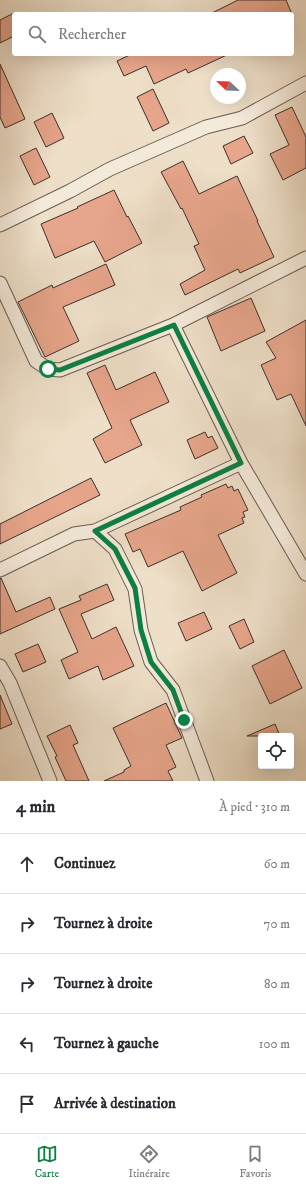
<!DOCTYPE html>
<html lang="fr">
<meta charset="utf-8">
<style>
:root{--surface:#fff;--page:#f2f2f3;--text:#2b2b33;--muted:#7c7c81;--line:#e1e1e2;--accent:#0b8043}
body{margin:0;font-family:"IM FELL DW Pica",serif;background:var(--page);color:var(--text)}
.controls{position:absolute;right:12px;bottom:12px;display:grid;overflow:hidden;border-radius:4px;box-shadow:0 4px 16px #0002}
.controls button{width:36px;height:36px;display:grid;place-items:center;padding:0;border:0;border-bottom:1px solid var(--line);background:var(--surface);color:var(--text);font:20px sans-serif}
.compass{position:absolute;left:210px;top:68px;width:36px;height:36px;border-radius:50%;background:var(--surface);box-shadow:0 4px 16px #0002;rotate:293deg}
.stop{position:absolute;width:12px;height:12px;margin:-9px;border:3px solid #0b8043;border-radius:50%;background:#fff}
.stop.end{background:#0b8043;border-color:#fff;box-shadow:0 1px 4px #0008}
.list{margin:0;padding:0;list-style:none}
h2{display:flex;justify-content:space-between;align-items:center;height:52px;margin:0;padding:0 16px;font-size:17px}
h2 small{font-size:13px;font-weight:400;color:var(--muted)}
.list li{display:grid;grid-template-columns:26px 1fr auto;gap:12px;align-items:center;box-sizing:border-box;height:60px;padding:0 16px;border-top:1px solid var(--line)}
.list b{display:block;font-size:15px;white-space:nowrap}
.list em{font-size:13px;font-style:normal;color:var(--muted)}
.icon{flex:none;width:22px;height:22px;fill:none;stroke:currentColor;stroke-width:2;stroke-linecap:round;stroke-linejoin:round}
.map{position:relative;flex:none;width:306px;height:781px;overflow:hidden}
.search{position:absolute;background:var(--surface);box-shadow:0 4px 16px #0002;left:12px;right:12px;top:12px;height:44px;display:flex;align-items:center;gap:10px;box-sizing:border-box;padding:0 14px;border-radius:4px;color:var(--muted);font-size:15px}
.sheet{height:352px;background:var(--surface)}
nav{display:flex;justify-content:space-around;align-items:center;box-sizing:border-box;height:56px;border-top:1px solid var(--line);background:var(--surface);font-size:11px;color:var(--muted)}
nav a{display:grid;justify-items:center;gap:2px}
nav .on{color:var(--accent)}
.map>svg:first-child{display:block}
.building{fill:#e7a58b;stroke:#3c302a}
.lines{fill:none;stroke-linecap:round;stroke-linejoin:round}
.street-casing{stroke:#685c52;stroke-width:15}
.street{stroke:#f4eadb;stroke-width:13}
.route{stroke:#0b8043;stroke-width:5}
</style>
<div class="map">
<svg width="306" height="781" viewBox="0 0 306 781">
<rect width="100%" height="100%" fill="#eedfc8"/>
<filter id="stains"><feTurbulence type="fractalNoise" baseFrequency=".005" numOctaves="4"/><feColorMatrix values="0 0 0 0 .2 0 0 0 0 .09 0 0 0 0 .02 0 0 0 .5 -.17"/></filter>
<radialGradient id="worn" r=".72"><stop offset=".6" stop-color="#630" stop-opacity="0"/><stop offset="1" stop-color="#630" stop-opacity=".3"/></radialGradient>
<path class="building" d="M238 0H286L292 14H210Z
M14 13V36L0 43V20Z
M132 54H229L188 73 186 69 154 84 146 66 124 76 117 61Z
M0 64 25 119 5 128 0 117Z
M153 89 169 123 153 131 137 97Z
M292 107 306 137V168L283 180 270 154 289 145 275 115Z
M52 113 64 138 46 147 34 122Z
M244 136 253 153 231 164 223 146Z
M36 148 50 177 34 185 20 156Z
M183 161 199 194 237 176 258 221H257L274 257 240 273 238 269 185 295 180 284 205 270 194 246 199 244 182 208 181 209 161 172Z
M114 190 127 217 128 216 142 243 105 262 94 241 55 258 41 224 78 208 77 207Z
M106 264 115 285 63 307 79 341 45 357 18 302 52 285 53 288Z
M251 298 265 331 221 351 207 317Z
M306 320V426L291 394 277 400 261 365 276 358 266 342Z
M105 365 116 390 155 372 169 402 130 420 142 445 105 463 93 439 112 428 87 373Z
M205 432 208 438 212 436 218 448 195 459 187 440Z
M91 478 100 495 0 544V524Z
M226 484 228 488 232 486 234 491 238 489 248 510 243 512 245 517 242 518 244 523 218 535 237 573 202 591 183 551 148 567 140 549 133 552 125 534 181 510 180 507 202 497 201 495Z
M0 578H1L16 612 50 597 55 609 0 634Z
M107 584 114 600 81 614 92 639 116 627 134 666 103 680 98 666 69 679 61 660 78 652 59 609 81 600 79 596Z
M204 612 212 629 186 641 178 623Z
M244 619 254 642 240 649 229 626Z
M38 644 46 662 23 672 15 654Z
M284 650 302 688 270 704 252 666Z
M0 695 12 724 0 729Z
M166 703 182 738 166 745 176 767 168 771 173 781H104L124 772V770L131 766 113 728Z
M275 724 280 736H247Z
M70 725 78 743 73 745 89 781H66L55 757 57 756 47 736Z"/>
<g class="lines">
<g class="street-casing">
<path id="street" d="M0 225 70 191 110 169 206 127 242 118 306 83
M0 283 36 361 48 369 60 370 173 325 306 258
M173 325 241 463 306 574
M95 531 241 463
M0 570 74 534 95 531 115 549 135 589 141 630 151 662 173 690 207 781
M0 666 10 683 50 781"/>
</g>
<use href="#street" class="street"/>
</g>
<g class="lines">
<path class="route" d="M48 369 60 370 174 325 241 463 95 531 115 549 135 588 141 630 151 662 173 690 184 720"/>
</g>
<rect width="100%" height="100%" filter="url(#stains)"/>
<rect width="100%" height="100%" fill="url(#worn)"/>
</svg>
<div class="controls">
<button><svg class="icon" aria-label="locate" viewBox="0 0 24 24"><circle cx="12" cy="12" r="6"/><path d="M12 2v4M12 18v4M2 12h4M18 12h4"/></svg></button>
</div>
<svg class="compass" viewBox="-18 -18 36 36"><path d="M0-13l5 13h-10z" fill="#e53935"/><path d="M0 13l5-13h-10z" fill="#7c7c81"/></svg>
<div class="stop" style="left:48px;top:369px"></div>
<div class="stop end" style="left:184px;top:720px"></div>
<div class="search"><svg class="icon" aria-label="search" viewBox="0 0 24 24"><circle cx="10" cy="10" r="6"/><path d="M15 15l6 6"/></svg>Rechercher</div>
</div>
<section class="sheet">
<h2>4 min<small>À pied · 310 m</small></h2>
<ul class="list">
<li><svg class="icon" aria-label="ahead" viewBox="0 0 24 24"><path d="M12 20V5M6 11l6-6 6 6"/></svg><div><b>Continuez</b></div><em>60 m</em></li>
<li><svg class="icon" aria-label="right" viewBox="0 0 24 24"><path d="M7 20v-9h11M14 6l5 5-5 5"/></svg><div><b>Tournez à droite</b></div><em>70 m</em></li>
<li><svg class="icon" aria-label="right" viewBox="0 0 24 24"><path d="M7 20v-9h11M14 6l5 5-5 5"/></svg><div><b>Tournez à droite</b></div><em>80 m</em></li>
<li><svg class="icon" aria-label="left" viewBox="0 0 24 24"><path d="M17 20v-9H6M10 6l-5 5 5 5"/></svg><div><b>Tournez à gauche</b></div><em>100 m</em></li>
<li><svg class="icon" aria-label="arrive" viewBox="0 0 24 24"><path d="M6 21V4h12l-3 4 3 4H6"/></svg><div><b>Arrivée à destination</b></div></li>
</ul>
</section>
<nav>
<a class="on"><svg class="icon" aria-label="map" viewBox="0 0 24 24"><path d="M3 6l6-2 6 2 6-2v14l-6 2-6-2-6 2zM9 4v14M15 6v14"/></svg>Carte</a>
<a><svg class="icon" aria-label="directions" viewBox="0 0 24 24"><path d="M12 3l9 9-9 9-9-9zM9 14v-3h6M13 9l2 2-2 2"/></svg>Itinéraire</a>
<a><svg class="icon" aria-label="saved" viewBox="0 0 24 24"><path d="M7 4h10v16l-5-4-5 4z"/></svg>Favoris</a>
</nav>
